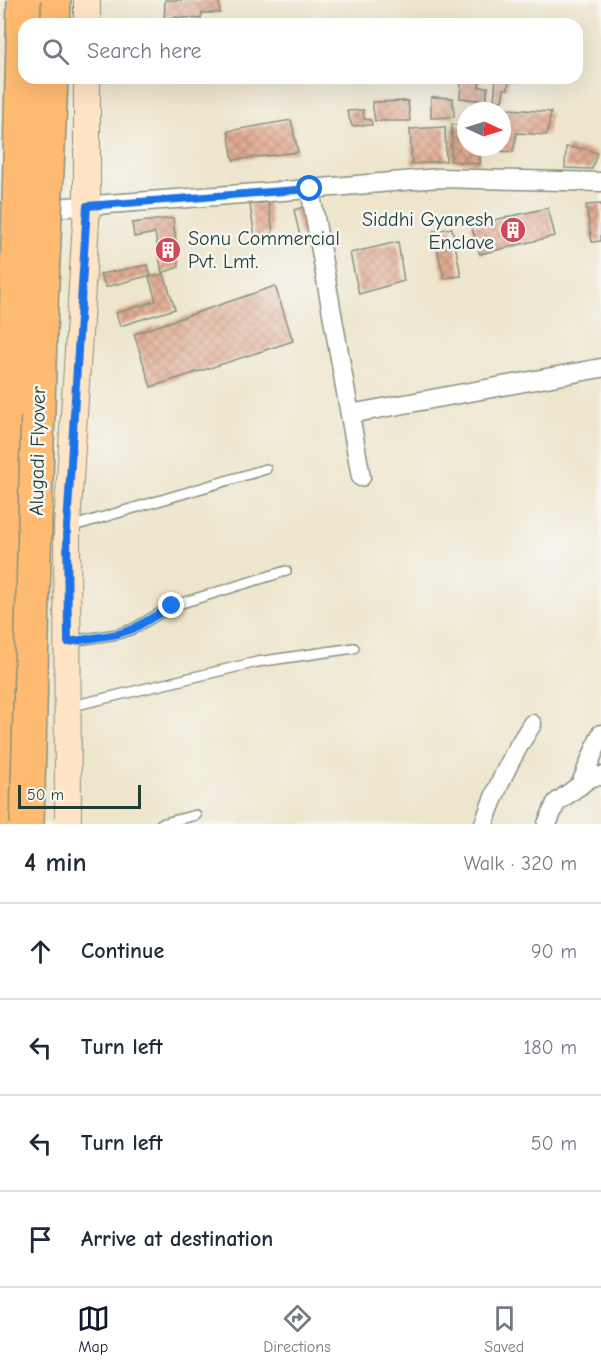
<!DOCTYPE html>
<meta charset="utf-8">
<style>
:root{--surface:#fff;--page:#f6f6f7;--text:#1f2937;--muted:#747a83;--line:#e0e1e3;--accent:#111827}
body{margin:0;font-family:"Comic Neue",sans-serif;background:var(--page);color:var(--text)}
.compass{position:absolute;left:457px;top:102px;width:54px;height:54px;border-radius:50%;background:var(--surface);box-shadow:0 6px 24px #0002;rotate:94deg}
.scale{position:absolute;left:18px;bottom:15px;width:123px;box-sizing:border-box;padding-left:6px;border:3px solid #1f3d34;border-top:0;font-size:16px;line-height:21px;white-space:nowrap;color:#1f3d34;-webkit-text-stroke:4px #f6f6f2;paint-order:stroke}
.stop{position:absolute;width:18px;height:18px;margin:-14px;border:4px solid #1a73e8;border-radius:50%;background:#fff}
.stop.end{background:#1a73e8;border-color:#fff;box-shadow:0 2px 6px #0008}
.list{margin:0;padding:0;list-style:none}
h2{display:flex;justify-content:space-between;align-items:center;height:78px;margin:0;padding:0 24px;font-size:26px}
h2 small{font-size:20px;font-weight:400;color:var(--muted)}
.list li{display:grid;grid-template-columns:39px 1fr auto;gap:18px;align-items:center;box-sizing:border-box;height:96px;padding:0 24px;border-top:2px solid var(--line)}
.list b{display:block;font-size:22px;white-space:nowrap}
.list em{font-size:20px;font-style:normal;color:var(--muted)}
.icon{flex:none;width:33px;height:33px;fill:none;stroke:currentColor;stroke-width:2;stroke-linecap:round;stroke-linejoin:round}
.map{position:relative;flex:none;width:601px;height:824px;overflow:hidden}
.search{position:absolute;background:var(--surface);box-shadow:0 6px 24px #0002;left:18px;right:18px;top:18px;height:66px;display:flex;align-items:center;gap:15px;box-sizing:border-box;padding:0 21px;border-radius:18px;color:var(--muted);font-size:22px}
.sheet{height:462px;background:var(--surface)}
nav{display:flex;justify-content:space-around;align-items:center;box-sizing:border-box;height:84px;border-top:2px solid var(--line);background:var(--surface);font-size:16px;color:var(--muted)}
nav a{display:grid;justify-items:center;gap:3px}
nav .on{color:var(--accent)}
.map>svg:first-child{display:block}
.building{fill:url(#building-cross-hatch)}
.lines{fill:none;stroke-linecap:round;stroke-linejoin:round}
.lane-casing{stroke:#869180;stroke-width:12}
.street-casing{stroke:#869180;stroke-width:21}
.secondary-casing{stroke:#869180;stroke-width:28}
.highway-casing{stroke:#869180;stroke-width:36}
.lane{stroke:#fff;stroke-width:9}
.street{stroke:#fff;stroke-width:18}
.secondary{stroke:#ffe4c6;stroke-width:26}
.highway{stroke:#ffbb71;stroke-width:33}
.highway-bridge-casing{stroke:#869180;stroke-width:36;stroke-linecap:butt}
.highway-bridge{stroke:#ffbb71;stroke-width:33}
.route{stroke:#1a73e8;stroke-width:8}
.labels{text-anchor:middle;stroke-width:5;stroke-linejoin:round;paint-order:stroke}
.poi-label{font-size:20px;fill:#1f3d34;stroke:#f6f6f2;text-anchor:end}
.street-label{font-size:20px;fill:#1f3d34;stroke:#f6f6f2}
</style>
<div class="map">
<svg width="601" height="824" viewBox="0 0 601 824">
<defs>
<pattern id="building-cross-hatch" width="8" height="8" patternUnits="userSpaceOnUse" patternTransform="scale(1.5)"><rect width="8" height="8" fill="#e2ac92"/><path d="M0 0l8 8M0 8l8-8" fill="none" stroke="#b78d78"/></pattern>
</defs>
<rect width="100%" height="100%" fill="#f6f6f2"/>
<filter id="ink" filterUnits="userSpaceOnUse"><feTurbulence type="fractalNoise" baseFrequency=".0167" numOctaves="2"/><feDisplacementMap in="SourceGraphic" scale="12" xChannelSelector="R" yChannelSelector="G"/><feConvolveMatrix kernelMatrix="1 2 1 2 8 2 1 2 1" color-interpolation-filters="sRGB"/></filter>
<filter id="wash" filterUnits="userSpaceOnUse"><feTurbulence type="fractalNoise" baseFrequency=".008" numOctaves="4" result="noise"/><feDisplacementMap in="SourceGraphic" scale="24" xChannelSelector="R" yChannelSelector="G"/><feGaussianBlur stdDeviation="1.35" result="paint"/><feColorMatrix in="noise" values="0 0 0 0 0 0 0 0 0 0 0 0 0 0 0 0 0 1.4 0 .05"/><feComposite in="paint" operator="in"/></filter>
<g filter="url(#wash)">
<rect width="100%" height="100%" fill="#eee5cc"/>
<g id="blocks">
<path class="building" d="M165 0H222L219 3 220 13H202L201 19 175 17 174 24H164Z
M469 78H480L479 87H488L486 101 460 98 461 82 468 83Z
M496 78H521V80H509L508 89H504L502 101 494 100Z
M431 97 453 98 454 117 431 118Z
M408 101 410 121H375L372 102Z
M494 108 551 112 547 135 517 133 513 152 499 151V147H502V111H495Z
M363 110 364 119 371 120 372 125 352 126 347 111Z
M291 120 298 152 233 160 228 131Z
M452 124 466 128V147H480V164L451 161Z
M445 127 446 161 412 164 410 129Z
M566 147 585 149 597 153 592 169 565 168Z
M268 202 273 232 255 238 250 205Z
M601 204V241L592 242 586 205Z
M304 207 311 233 300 236 294 210Z
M548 208 555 236 480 254 471 225Z
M173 218 179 267 162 273 155 233 134 237 132 223Z
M452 228 461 276 444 278 433 231Z
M398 242 404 281 359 294 350 253Z
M147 265 151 275 106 287 100 274Z
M164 274 175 309 120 326 116 313 156 301 149 277Z
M275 286 293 341 151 387 134 334Z"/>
</g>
</g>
<g filter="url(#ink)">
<use href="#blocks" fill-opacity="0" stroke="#869180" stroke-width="1.5"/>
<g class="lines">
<g class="lane-casing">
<path id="lane" d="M70 527 266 469
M71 641 118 634 133 629 172 606 286 571
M68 707 257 662 354 648
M161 824 196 815"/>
</g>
<g class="street-casing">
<path id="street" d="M310 189 361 477
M0 212 310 189 438 178 601 182
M350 414 601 368
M580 786 601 734
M484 824C496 788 511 756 532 724
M547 824 556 803 591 777 601 776"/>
</g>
<g class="secondary-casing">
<path id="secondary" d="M87 24V0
M68 824 67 527 87 206V78"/>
</g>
<g class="highway-casing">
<path id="highway" d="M53 24 54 0
M3 824 14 402"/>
</g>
<use href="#lane" class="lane"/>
<use href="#street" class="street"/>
<use href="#secondary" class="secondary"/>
<use href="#highway" class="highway"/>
<g class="highway-bridge-casing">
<path id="highway-bridge" d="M14 402 24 0
M27 824 40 330 51 78"/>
</g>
<use href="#highway-bridge" class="highway-bridge"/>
</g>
</g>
<g class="lines" filter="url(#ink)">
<path class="route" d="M172 606 133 629 118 634 68 642 67 527 87 206 310 189"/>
</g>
<defs>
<g id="building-disc" transform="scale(1.35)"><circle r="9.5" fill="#d1495b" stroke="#f6f6f2"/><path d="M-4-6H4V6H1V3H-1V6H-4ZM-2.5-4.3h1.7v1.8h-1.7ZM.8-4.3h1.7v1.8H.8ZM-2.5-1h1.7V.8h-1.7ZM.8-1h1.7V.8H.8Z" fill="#fff"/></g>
</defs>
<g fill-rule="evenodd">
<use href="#building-disc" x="513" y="230"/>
<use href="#building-disc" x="168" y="250"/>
</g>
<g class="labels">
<g class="poi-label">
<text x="494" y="226">Siddhi Gyanesh<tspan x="494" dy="23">Enclave</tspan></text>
<text x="188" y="245" text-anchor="start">Sonu Commercial<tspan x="188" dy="23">Pvt. Lmt.</tspan></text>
</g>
<g class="street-label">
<text transform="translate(37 451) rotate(-89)" y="7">Alugadi Flyover</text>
</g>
</g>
</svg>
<svg class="compass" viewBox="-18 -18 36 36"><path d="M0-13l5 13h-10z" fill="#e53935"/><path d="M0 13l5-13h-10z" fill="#747a83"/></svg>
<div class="scale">50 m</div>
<div class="stop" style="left:310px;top:189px"></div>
<div class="stop end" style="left:172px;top:606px"></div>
<div class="search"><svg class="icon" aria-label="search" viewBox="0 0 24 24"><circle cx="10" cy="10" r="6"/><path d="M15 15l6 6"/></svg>Search here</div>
</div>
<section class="sheet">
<h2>4 min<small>Walk · 320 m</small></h2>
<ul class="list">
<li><svg class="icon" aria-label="ahead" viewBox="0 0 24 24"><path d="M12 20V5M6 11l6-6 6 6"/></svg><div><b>Continue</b></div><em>90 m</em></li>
<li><svg class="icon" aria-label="left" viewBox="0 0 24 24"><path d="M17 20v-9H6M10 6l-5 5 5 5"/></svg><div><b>Turn left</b></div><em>180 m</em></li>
<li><svg class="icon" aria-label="left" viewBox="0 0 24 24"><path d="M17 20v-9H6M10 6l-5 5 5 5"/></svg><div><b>Turn left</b></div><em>50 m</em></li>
<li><svg class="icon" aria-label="arrive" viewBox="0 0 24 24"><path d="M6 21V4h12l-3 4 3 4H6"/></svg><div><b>Arrive at destination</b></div></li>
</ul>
</section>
<nav>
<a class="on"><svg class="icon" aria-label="map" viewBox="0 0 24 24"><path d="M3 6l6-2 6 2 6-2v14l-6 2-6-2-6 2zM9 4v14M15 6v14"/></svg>Map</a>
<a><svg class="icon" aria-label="directions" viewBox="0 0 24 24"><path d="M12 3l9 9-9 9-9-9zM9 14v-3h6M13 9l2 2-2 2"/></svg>Directions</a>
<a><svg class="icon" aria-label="saved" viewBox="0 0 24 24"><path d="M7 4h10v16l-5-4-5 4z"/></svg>Saved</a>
</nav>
